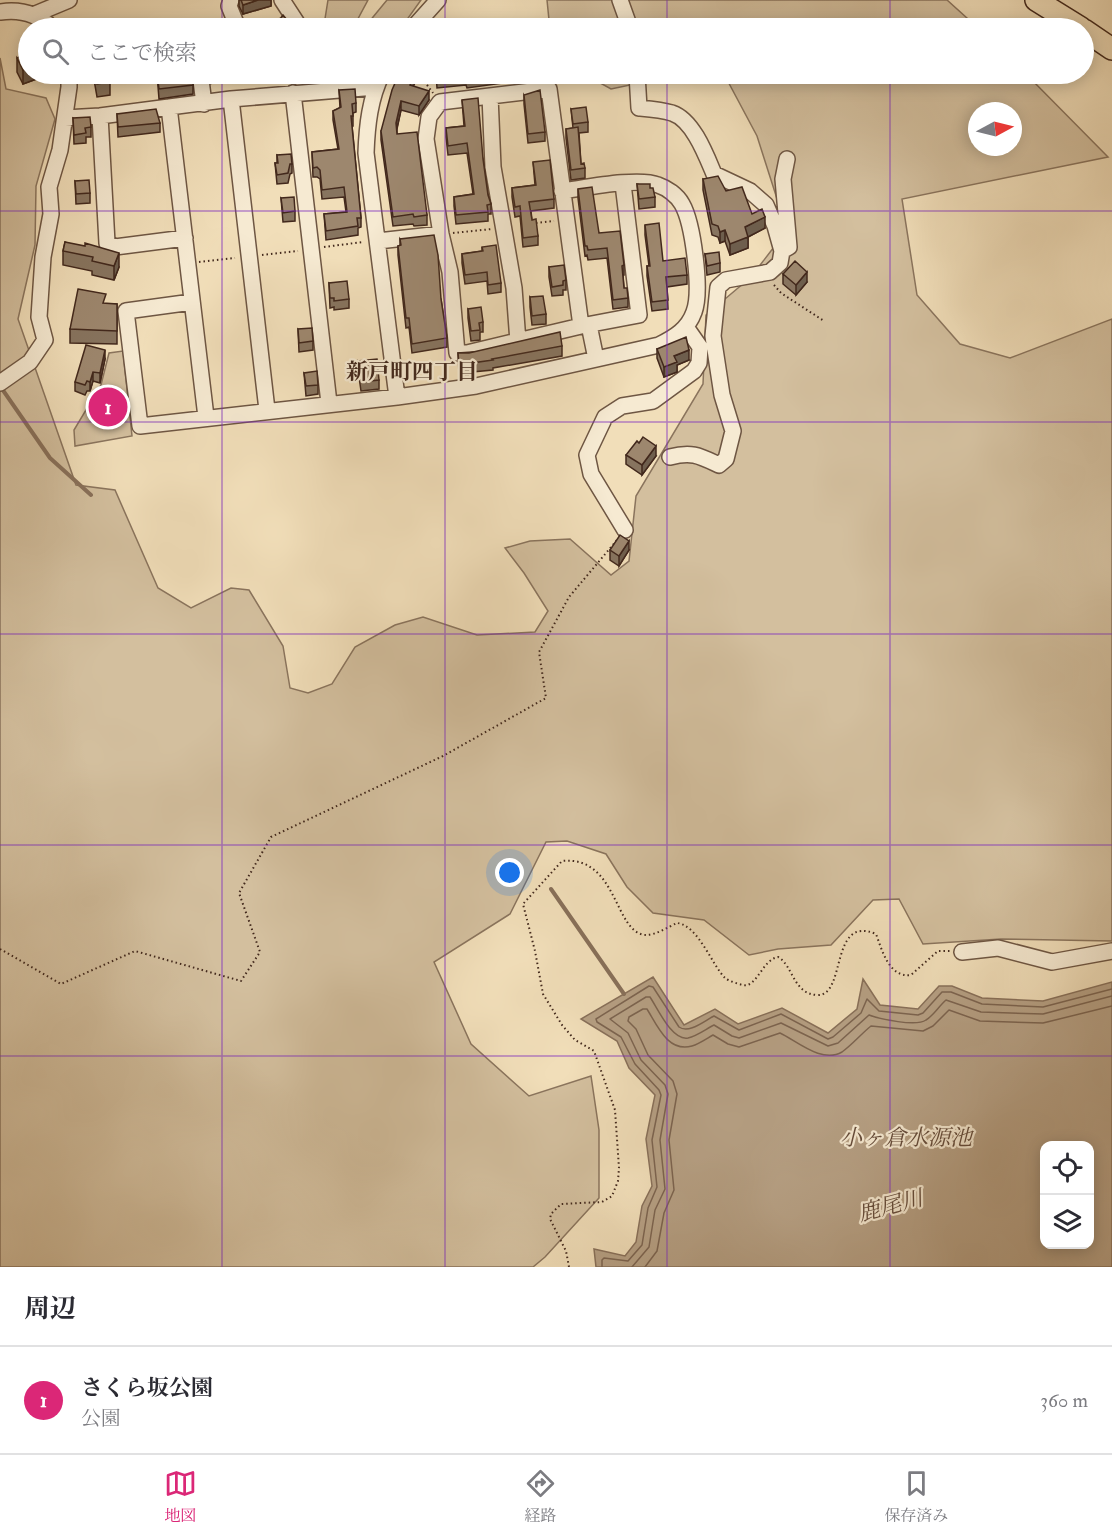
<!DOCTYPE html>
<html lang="ja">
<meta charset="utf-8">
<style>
:root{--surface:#fff;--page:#f2f2f3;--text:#2b2b33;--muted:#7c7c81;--line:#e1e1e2;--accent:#db2777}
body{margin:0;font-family:"IM FELL Double Pica","Noto Serif JP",serif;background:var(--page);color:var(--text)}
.controls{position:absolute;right:18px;bottom:18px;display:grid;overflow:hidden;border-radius:12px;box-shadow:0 3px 15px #0003}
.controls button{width:54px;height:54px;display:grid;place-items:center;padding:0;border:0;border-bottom:2px solid var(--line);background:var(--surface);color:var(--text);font:30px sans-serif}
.compass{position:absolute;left:968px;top:102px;width:54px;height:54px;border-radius:50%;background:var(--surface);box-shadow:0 3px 15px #0003;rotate:83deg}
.you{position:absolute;left:510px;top:873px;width:21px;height:21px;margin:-15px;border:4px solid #fff;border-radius:50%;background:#1a73e8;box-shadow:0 0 0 9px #1a73e833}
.badge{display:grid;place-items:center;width:39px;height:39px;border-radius:50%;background:var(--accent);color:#fff;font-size:20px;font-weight:700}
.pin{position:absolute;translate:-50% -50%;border:3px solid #fff;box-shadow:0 2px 6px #0006}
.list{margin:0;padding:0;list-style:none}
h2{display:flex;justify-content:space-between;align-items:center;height:78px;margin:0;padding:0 24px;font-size:26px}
h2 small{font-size:20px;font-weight:400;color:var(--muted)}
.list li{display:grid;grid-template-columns:39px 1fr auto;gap:18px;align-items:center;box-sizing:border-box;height:108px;padding:0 24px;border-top:2px solid var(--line)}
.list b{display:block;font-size:22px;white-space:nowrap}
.list p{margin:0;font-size:20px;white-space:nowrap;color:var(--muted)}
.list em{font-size:20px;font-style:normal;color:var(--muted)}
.icon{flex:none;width:33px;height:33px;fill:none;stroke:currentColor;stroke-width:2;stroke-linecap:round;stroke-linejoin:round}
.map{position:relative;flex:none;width:1112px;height:1267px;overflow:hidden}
.search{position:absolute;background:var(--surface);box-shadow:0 3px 15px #0003;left:18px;right:18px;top:18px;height:66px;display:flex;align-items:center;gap:15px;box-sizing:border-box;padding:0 21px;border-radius:33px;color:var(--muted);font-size:22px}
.sheet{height:186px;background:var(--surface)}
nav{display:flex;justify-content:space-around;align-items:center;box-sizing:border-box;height:84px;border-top:2px solid var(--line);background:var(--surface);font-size:16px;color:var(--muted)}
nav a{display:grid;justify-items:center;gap:3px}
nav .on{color:var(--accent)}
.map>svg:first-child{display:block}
.green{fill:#d3bf9e;stroke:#8a745d;stroke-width:1.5;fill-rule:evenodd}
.water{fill:#b6a084;stroke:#88705a;stroke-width:1.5;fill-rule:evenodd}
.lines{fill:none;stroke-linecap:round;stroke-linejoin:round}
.shore{stroke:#7c6450;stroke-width:1.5}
.stream{stroke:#88705a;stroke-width:4}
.minor-casing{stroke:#6e5643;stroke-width:18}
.highway-casing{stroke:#42281c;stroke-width:24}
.path{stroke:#42281c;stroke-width:2;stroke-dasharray:1.5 3;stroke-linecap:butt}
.minor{stroke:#f6ead2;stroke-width:15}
.highway{stroke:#f1deb9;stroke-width:21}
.wall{fill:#87745f;stroke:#42281c;stroke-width:1.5}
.shaded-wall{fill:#6e5e4d;stroke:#42281c;stroke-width:1.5}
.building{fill:#9d876e;stroke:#42281c;stroke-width:1.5}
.grid{fill:none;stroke:#7b2cbf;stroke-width:1.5;stroke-opacity:0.55}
.labels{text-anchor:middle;stroke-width:4.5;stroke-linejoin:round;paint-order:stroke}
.neighbourhood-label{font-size:22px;font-weight:bold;fill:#42281c;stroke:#f6ead2}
.water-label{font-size:22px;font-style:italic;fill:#654c3b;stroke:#f6ead2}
</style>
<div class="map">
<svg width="1112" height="1267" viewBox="0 0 1112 1267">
<rect width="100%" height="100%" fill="#f1deb9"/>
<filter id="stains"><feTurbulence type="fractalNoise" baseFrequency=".00333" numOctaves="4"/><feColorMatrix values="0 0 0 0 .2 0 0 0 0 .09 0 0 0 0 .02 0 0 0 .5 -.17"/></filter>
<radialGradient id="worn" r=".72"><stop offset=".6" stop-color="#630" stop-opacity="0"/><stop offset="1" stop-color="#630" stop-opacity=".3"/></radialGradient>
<path class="green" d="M328 0H368L353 28H326L324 25Z
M387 0H421L401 28H364Z
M547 0H947L978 28H553L549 20Z
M0 58 6 89 46 98 55 119 36 186 35 245 18 319 76 485 115 490 158 588 191 608 231 588 249 590 283 646 290 688 308 693 332 684 355 647 395 625 423 617 477 635 535 632 548 611 524 573 505 548 530 541 570 539 611 575 629 561 636 496 703 384 706 315 751 277 787 230 757 136 724 74H1026L1108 157 902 199 917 295 960 344 1010 358 1112 319V941L1001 939 923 944 899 899 873 900 831 945 778 949 749 955 704 920 653 913 627 887 606 854 567 841 546 842 510 914 434 962 471 1044 529 1096 591 1076 599 1130V1198L545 1257 533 1267H0ZM977 111H1013V147H977Z
M584 74H674L668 77 611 89Z
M123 351 132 436 75 446 74 430 101 385 109 353Z"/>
<path class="water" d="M653 977 684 1025 715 1009 738 1024 782 1008 828 1033 857 1009 863 979 880 1005 918 1009 939 986H952L982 998 1043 1001 1112 982V1267H596L594 1249 625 1256 636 1242 642 1206 652 1186 646 1139 655 1095 629 1068 617 1041 581 1019ZM1044 1146H1090V1244H1044Z"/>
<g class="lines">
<path class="shore" d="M602 1267V1260L604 1258 628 1261 642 1245 648 1208 657 1187 652 1140 661 1095 659 1090 635 1064 621 1037 597 1022 596 1019 649 986 653 987 679 1027C689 1034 704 1021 714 1016L739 1030 781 1014 828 1039 833 1037 861 1013 867 999 879 1011 918 1015 923 1013 942 992H951L982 1004 1043 1007 1112 989
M632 1267 649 1247 655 1210 665 1189 660 1140 668 1094 665 1085 641 1060 628 1033 610 1019 646 997H650C658 1009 672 1041 688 1038 697 1036 706 1029 714 1025L732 1036 739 1038 781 1023 828 1046 838 1043 869 1015C880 1019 916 1027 926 1020 933 1016 939 1006 946 1000L981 1012 1043 1014 1112 996
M645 1267 657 1251 664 1213 674 1190 669 1140 677 1094 673 1081 648 1055 636 1029 628 1021 629 1017 643 1009H647C657 1025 668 1053 692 1046 699 1044 706 1039 713 1035L728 1044 739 1047 780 1033C797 1041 822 1064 842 1052 852 1045 861 1034 871 1026L923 1031 933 1026 949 1010 980 1021 1043 1023 1112 1006"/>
<path class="stream" d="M0 386 50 458 91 495
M551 889 624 994"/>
<g class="minor-casing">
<path id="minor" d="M231 0 229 6 238 28
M282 0 297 23
M620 0 630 28
M0 12C20 9 38 14 52 28
M33 15 69 0
M413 28 438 0
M382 74C370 98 367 125 366 153L397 397
M637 74 639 108C650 109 662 110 672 113 693 120 706 155 714 174L750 191 766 205 775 226 782 251 780 263 770 272 726 280 718 287 713 336 722 395 733 431 726 459 719 465C700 456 692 451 670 457
M293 93 329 403
M490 96 493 167 514 288 518 342
M231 99 267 410
M204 104 201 80 211 74
M169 107 206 417
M100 116 107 243 115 247 185 238
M65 118 100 116 231 99 376 87
M378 241 441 234
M782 251 789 247 783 179 787 159
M192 302 126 311 140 426 397 397 476 386 659 345C675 337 688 329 694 312 702 291 693 223 682 204 677 195 667 188 658 185 638 177 585 188 562 191
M589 325 596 359
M581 326 549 89 440 102 429 117 426 139 441 234 450 272 457 353H467L581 326 639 315 623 184
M0 383 30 362 45 340 39 317 43 257 51 214 49 187 60 150 69 87V74
M625 530 591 474 587 455 605 417 622 406 653 401 694 371 699 363 700 347 686 327
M962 952 998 948 1052 962 1112 951"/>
</g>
<g class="highway-casing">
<path id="highway" d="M1036 0 1081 28
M1084 30 1112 49"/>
</g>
<path class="path" d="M419 74 433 93
M536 223 554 221
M453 233 492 229
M324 247 363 242
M262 255 298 251
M199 262 235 258
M774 285 781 293 824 321
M0 949 61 984 135 951 241 981 260 952 239 893 271 837 443 756 546 698 539 652 569 597 617 540
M569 1267 566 1251 550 1219 551 1214 561 1204 602 1202 612 1196 618 1181 619 1168 615 1110 594 1051 575 1040 562 1025 543 994 535 951 523 904 562 861C618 855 614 934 646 935 656 935 668 927 677 923 698 925 712 965 725 978 729 981 738 984 743 985 757 988 762 960 778 957 793 965 793 994 817 995 847 997 829 914 876 934 882 950 889 978 911 975L938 951H950"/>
<use href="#minor" class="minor"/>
<use href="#highway" class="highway"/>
</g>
<path class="wall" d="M239 0H271V6L243 14 239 6Z
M280 19 292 28H286L280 24Z
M17 58 28 74H50L23 84 17 72Z
M93 74H108L110 82V95L97 97Z
M157 74 193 85V94L159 99Z
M417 74V78L413 86 429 100 419 115 401 110 397 129V134L427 215V225L414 226 413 224 393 226 381 140V131Z
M436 74H559V76L556 78 546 79V77L467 88 466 85 437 88Z
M646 74H660V81L647 83Z
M339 90 356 103V112L353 113V126H352L361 218V227L358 228V235L326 240 324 214 346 212 344 197 322 199 320 179 317 177H313L312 152 338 149 333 120V111L340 108Z
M524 95 545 132V141L528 143 524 104Z
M462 100 483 159 488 195 491 204V214H488V221L456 224 454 206V197L473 194 467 153 448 155 446 137V128L464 126Z
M571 109 588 122V132L579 133 581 164 585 168V178L571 180 566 138V129L573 128Z
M117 114 160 123V132L118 137Z
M73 118 91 127V137H86V143L74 144Z
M277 155 292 164V173L290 174 288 183 277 184 275 163H277Z
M533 162 554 199V208L531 211 532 220 538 236V245L523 247 520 216 515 217 512 197V188L535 185Z
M703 179 726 191 752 214 765 228 748 237V248L730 255 725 241 720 243 718 237 712 235 703 190Z
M75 181 90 193V203L76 204Z
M637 184 650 188 655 197V207L639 209Z
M578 189 599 233 624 265V275H623L624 288 628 298V307L613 309 607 258 588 260 587 255 585 256 578 198Z
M281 198 295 211V221L283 222Z
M645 225 663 261 687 275V284L667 287 668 309 652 311 647 276V266H649L645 235Z
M400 239 441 299 447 338V347L412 353 409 327 406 328 398 255V246H400Z
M65 242 119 267 114 280 92 275V271L63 265V251Z
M482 247 501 283V292L488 294 487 281 465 284 462 263V254L482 251Z
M705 254 720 263V272L707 275Z
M549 267 566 280V290H563V295L552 296 549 277Z
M783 274 807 282 796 295 783 284Z
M329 283 349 299V308L334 310V307L330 308Z
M530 297 546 314V324L532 325 530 307Z
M106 304H117V344L70 343V329Z
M468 309 483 322V332H480V340L471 341 468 318Z
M298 329 313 341V350L299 352Z
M562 346V356L493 368V370L472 372V377L463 378 462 374 459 375 458 353Z
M657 349 689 360 677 365V372L664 377 657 358Z
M105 359 100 383 93 381 90 391H87L85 395 75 391V382Z
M358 361 379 380V389L361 391 358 370Z
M304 373 318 385V394L306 396Z
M626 455 656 456 642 475 626 464Z
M610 550H629L619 566 610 560Z"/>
<path class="shaded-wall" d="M258 0H271V6L243 14V5Z
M28 68V74H50L23 84V70Z
M415 74H417V78L410 94V85Z
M556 74H559V76L556 78Z
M429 91V100L419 115V106Z
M401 101V110L396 132V123Z
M765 217V228L746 238 748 237V248L730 255V244L745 227Z
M725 230V241L720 243V232Z
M119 253V267L114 280V266Z
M807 272V282L796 295V285Z
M105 350V359L100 383V373Z
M689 350V360L677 365V372L664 377V367L674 356Z
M93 372V381L90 391V382Z
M656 446V456L642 475V465Z
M629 541V550L619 566V556Z"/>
<path class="building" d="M241 0H258L243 5Z
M283 15 292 26 290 28 280 19Z
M97 19 99 28H73L72 24Z
M28 52V68L23 70 17 58Z
M95 74H108L110 82 97 84Z
M157 74H192L193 85 159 89Z
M399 74H415L410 85 429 91 419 106 401 101 396 123 397 134 417 132 427 215 414 217 413 214 393 217 381 131 392 90Z
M437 74H503L467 78 466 75 437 79Z
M355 89 356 103 352 104 353 116H351L361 218H357L358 226 326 231 324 214 347 212 344 187 322 190 320 170 317 167 313 168 312 152 339 149 333 111 341 107 339 90Z
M540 90 545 132 528 134 524 95Z
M478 98 483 159 488 195 491 204 487 205 488 212 456 215 454 197 474 194 467 143 448 146 446 128 465 126 462 100Z
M586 107 588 122 573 124 571 109Z
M156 109 160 123 118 127 117 114Z
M90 117 91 127 85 128 86 133 74 135 73 118Z
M578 127 581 164 584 163 585 168 571 170 566 129Z
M291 154 292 164H290L288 173 277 175 275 163H278L277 155Z
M550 160 554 199 529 202 532 220 536 219 538 236 523 238 520 206 515 207 512 188 536 185 533 162Z
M718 176 726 191 742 187 752 214 762 209 765 217 745 227 748 237 730 244 725 230 720 232 718 226 712 224 703 179Z
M89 180 90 193 76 194 75 181Z
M637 184H650V188H653L655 197 639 199Z
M592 187 599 233 620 231 624 265 622 266 624 288H627L628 298 613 300 607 248 588 250 587 246H585L578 189Z
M294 197 295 211 283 213 281 198Z
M659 223 663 261 685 258 687 275 666 277 668 300 652 302 647 266H650L645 225Z
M434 235 438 255 441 299 447 338 412 344 409 318H406L398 246 401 245 400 239Z
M65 242 85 246V243L119 253 114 266 92 261 93 257 63 251Z
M496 245 501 283 488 285 487 272 465 275 462 254 483 251 482 247Z
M719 252 720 263 707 266 705 254Z
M795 261 807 272 796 285 783 274Z
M564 265 566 280 563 281V285L552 287 549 267Z
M347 281 349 299 334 301V298H330L329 283Z
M78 289 106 294 103 303 117 304V331L70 329Z
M543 296 546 314 532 316 530 297Z
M481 307 483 322 479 323 480 330 471 331 468 309Z
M312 328 313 341 299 343 298 329Z
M560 332 562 346 492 359 493 360 472 363V367L463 369 462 365H459L458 353H469Z
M686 337 689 350 674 356 677 362 664 367 657 349Z
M86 345 105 350 100 373 93 372 90 382 87 381 85 385 75 382Z
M377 359 379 380 361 382 358 361Z
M317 371 318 385 306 386 304 373Z
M643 437 656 446 642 465 626 455 637 441 639 443Z
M620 535 629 541 619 556 610 550Z"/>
<path class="grid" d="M222 0V28M445 0V28M667 0V28M890 0V28M222 74V1267M445 74V1267M667 74V1267M890 74V1267M0 211H1112M0 422H1112M0 634H1112M0 845H1112M0 1056H1112"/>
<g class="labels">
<g class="neighbourhood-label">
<text x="412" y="379">新戸町四丁目</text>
</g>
<g class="water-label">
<text x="906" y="1145">小ヶ倉水源池</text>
<text transform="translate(890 1205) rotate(-15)" y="8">鹿尾川</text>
</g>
</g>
<rect width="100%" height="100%" filter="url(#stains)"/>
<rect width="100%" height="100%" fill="url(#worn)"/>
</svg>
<div class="controls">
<button><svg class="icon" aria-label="locate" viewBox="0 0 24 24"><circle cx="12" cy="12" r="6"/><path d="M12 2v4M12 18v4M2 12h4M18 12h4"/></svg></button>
<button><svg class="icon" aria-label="layers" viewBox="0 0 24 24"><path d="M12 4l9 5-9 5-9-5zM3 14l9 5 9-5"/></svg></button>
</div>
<svg class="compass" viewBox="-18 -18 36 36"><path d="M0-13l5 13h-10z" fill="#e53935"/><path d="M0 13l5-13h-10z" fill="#7c7c81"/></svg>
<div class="you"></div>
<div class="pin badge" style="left:108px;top:407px">1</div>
<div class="search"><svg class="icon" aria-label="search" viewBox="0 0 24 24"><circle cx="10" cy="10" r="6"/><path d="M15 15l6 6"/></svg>ここで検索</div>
</div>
<section class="sheet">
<h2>周辺<small></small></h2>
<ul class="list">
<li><span class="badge">1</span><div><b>さくら坂公園</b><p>公園</p></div><em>360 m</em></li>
</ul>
</section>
<nav>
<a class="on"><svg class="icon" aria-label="map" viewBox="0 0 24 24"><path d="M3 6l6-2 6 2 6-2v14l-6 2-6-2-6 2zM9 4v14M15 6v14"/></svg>地図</a>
<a><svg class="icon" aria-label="directions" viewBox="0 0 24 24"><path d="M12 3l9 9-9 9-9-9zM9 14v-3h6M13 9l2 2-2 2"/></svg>経路</a>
<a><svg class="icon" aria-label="saved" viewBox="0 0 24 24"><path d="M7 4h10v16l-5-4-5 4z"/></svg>保存済み</a>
</nav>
